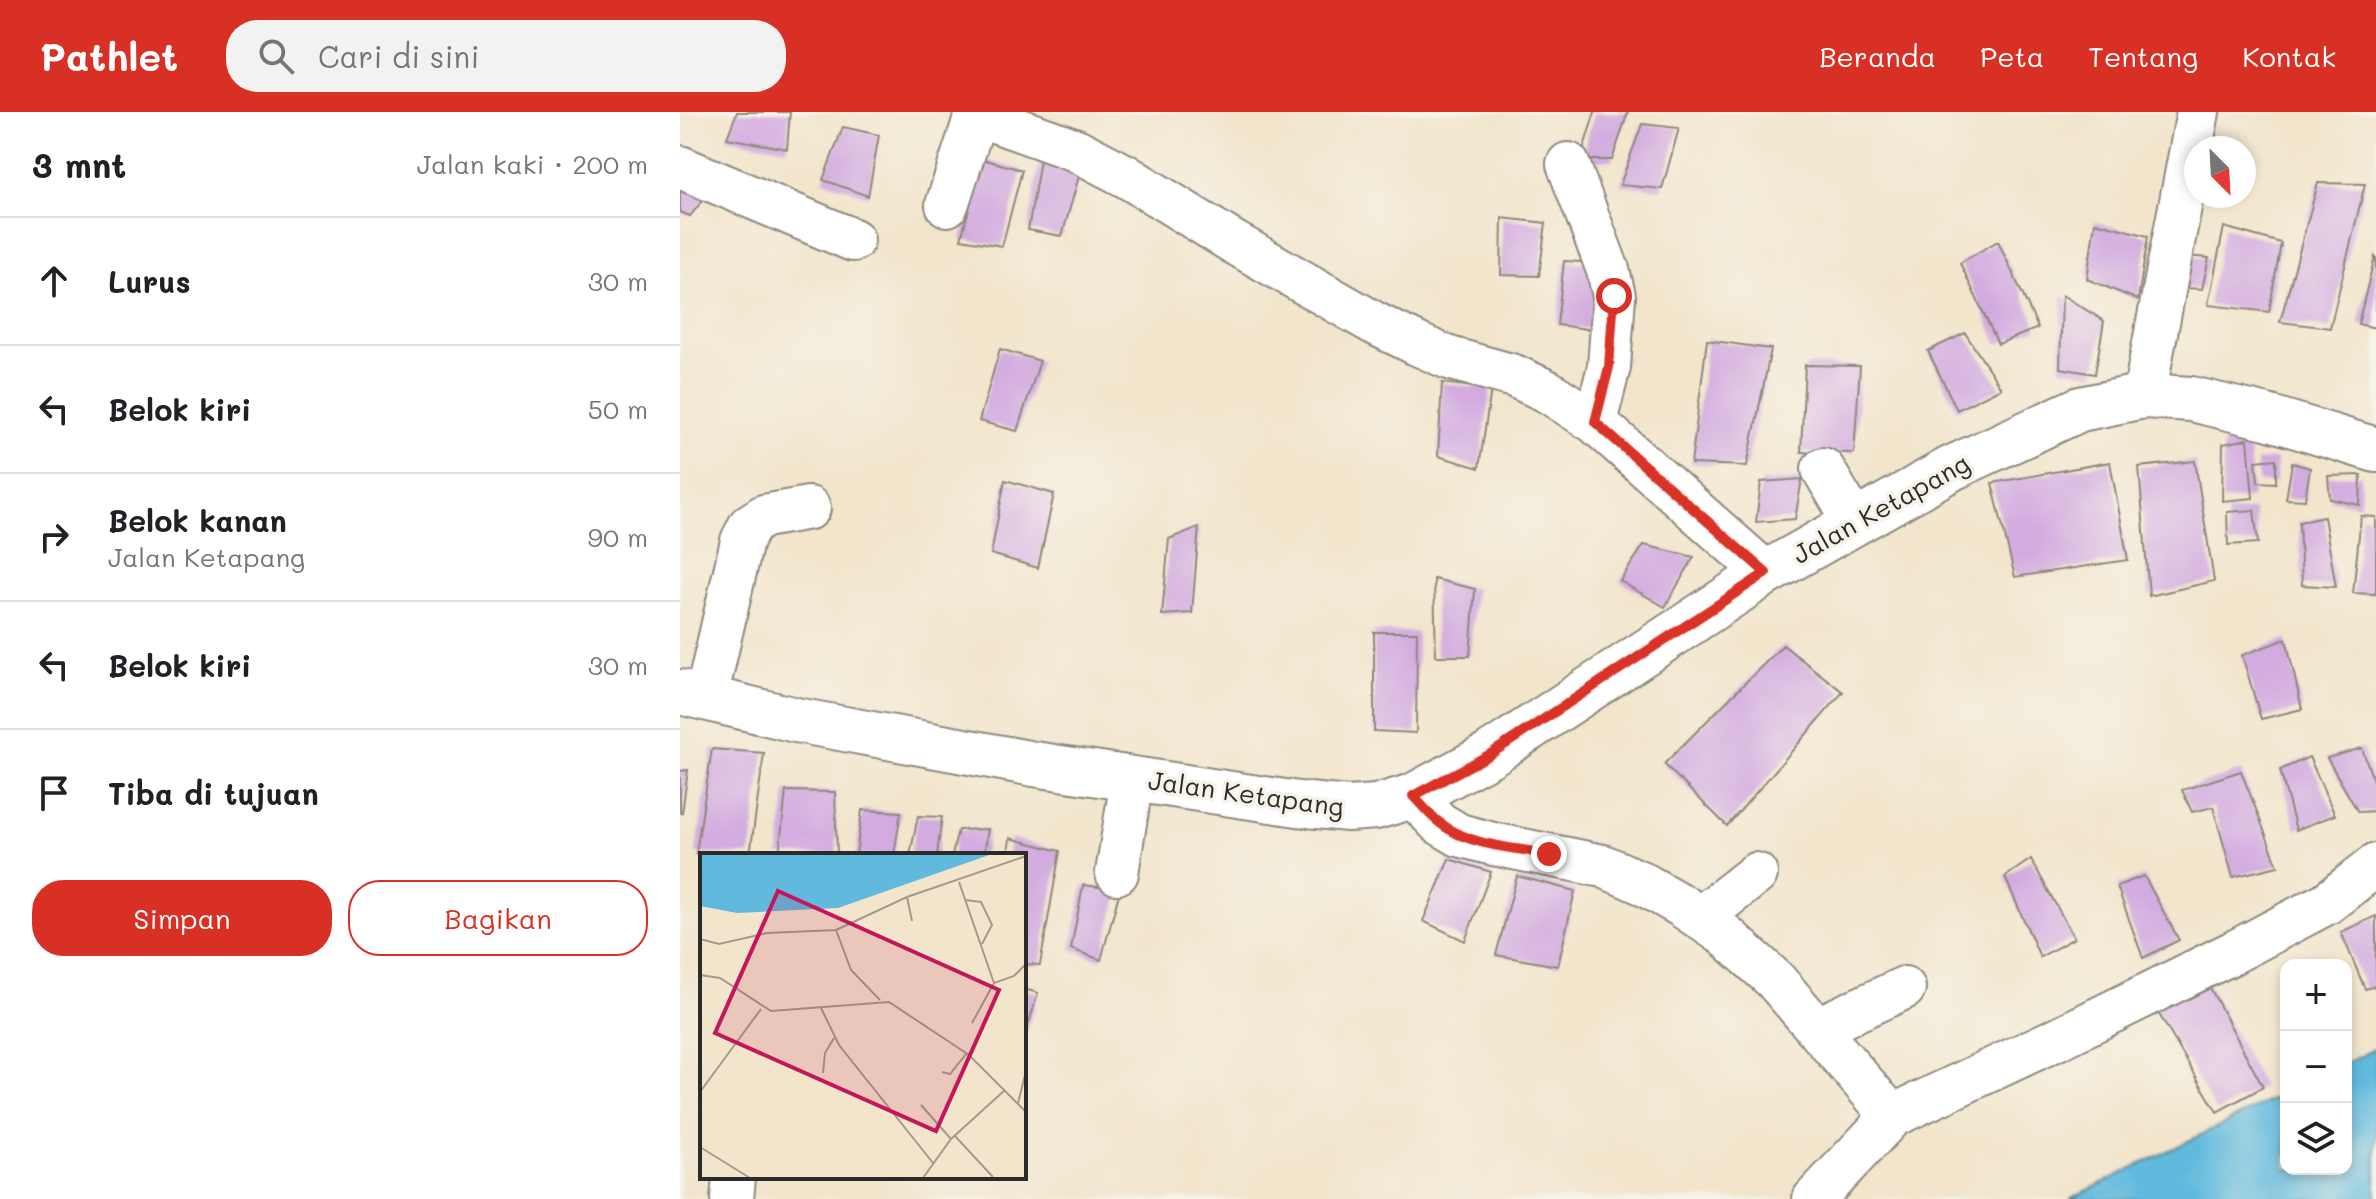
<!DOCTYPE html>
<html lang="id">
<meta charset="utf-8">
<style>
:root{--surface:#fff;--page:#f2f2f2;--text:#202124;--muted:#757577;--line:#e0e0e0;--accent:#d93025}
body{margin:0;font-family:Mali,sans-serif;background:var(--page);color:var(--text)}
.controls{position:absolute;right:24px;bottom:24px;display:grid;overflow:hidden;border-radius:16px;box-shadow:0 4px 12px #0003}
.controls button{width:72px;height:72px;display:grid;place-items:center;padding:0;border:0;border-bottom:2px solid var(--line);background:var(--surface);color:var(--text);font:40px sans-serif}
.compass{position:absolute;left:1504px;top:24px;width:72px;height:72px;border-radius:50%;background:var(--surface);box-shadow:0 4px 12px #0003;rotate:156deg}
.stop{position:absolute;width:24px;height:24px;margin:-18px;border:6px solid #d93025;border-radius:50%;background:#fff}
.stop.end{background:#d93025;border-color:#fff;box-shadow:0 2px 8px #0008}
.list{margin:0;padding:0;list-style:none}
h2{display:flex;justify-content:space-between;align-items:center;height:104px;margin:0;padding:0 32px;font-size:34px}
h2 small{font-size:26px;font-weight:400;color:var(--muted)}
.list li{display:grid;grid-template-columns:52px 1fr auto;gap:24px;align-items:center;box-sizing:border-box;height:128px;padding:0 32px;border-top:2px solid var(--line)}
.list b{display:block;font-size:30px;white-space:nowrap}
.list p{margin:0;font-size:26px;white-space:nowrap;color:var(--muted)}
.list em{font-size:26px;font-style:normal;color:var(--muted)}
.actions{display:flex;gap:16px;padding:24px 32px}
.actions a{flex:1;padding:18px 0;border:2px solid var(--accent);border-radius:32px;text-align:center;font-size:28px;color:var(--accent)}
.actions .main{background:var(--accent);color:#fff}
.icon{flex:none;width:44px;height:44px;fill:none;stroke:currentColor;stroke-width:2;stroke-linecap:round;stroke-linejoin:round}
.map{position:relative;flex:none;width:1696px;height:1087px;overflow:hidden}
header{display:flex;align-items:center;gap:48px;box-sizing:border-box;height:112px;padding:0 40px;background:var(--accent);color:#fff}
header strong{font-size:38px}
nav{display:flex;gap:44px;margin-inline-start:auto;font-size:28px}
.search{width:560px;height:72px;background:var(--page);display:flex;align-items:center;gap:20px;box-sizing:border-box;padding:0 28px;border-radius:32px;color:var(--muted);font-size:30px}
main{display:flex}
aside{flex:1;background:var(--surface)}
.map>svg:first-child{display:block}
.water{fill:#61bade;stroke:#467284;stroke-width:2}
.building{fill:#d3abe0}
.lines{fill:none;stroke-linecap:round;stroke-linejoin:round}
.minor-casing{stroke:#8e887c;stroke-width:46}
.major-casing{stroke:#8e887c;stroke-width:48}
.minor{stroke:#fff;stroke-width:42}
.major{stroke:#fff;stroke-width:44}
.route{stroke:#d93025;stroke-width:10}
.labels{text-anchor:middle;stroke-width:7;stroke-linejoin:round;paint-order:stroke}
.street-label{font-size:26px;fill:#2b2b2b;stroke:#f7f3e8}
.inset-road{fill:none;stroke:#a29b8c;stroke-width:2}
.view{fill:#c2185b;fill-opacity:0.15;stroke:#c2185b;stroke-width:4}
.inset-edge{fill:none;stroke:#2b2b2b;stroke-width:4}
</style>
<header>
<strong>Pathlet</strong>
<div class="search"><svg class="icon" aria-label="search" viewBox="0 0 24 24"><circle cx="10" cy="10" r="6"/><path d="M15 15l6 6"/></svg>Cari di sini</div>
<nav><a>Beranda</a><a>Peta</a><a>Tentang</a><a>Kontak</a></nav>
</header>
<main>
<aside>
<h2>3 mnt<small>Jalan kaki · 200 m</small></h2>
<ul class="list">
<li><svg class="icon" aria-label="ahead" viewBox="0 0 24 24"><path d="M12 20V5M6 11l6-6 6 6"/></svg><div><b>Lurus</b></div><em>30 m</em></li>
<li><svg class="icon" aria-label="left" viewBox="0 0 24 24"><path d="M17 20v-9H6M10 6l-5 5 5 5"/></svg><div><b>Belok kiri</b></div><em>50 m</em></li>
<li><svg class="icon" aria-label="right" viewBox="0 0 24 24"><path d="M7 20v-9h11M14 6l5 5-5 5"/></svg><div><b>Belok kanan</b><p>Jalan Ketapang</p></div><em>90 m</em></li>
<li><svg class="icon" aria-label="left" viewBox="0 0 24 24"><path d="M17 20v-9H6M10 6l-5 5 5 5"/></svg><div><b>Belok kiri</b></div><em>30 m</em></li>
<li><svg class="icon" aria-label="arrive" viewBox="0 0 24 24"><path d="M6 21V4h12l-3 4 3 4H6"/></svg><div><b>Tiba di tujuan</b></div></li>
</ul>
<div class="actions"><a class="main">Simpan</a><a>Bagikan</a></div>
</aside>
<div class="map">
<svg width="1696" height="1087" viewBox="0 0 1696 1087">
<rect width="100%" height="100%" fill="#f7f3e8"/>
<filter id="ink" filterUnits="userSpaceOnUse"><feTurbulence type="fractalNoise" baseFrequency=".0125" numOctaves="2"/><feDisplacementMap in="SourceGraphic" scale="16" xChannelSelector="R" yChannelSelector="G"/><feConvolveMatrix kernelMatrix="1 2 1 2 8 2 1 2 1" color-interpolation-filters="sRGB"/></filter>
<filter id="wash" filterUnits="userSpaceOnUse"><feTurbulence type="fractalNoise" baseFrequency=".006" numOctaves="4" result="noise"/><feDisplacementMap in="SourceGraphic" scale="32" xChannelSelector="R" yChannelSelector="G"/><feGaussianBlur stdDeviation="1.8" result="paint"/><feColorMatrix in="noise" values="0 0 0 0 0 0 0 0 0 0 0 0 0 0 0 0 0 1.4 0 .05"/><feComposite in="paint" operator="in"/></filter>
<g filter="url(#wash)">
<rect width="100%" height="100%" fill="#f2e5cc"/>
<path class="water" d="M1696 936V1087H1390L1606 981V1057H1666V951Z"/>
<g id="blocks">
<path class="building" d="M57 0H110L107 37 47 26Z
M915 0H948L932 48H900Z
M962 12 999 16 982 77 940 73Z
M163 15 199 23 188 84 143 68Z
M302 47 342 58 322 134 281 127Z
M360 48 401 57 382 124 348 118Z
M0 60 35 74 10 104 0 100Z
M1638 71 1685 72 1650 216 1600 210Z
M822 106 866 111 859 164 821 163Z
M1415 110 1468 124 1458 188 1407 167Z
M1544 115 1601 131 1589 200 1528 193Z
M1318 129 1358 216 1318 232 1280 151Z
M1506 144 1529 146 1522 177 1503 176Z
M1695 144 1696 145V216L1678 212Z
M884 149 918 151 915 218 877 213Z
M1382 183 1424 209 1415 262 1380 256Z
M1285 221 1321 276 1277 298 1248 239Z
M1027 228 1091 237 1067 354 1011 352Z
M320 237 360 249 337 319 299 309Z
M1125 253 1180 254 1174 341 1121 340Z
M762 271 811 277 799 356 758 344Z
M1568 327 1573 386 1542 389 1543 332Z
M1596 347V371L1578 370 1576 349Z
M1515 349 1534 469 1469 484 1459 355Z
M1430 350 1448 448 1335 465 1312 371Z
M1612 351 1630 356 1625 388 1606 387Z
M1681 363 1680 393 1650 387 1648 364Z
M1122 367 1115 407 1076 410 1081 370Z
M325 368 374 382 358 456 311 442Z
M1574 398 1578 431 1548 433 1547 400Z
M1681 404 1696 405V482L1673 481Z
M1644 405 1656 475 1622 473 1619 410Z
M519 415 512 501 482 503 489 427Z
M964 433 1014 445 985 495 940 469Z
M754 467 795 477 790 544H756Z
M694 520H737L736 621 694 619Z
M1606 527 1622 597 1581 607 1562 543Z
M1103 533 1163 580 1047 714 984 652Z
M1682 636 1696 677V699L1678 700 1647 646Z
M32 637 84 641 70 743 16 741Z
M1629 645 1655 703 1616 718 1600 658Z
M8 658 2 701H0V659Z
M1561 659 1598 754 1553 765 1533 695 1512 700 1502 678Z
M106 679 155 680 157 743H99Z
M182 698 221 700 214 743H176Z
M238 704 262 705 257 743H230Z
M308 717 304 743H272L278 718Z
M330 726 380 739 360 853 344 852V743H328Z
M769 747 811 760 785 829 743 809Z
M1351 747 1394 826 1360 845 1325 765Z
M837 764 895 779 878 854 816 843Z
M1464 764 1499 828 1463 846 1437 774Z
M403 773 440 778 421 848 391 837Z
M1696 804V874L1685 877 1661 820Z
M1528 872 1583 975 1537 1000 1473 892Z
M344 877 358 881 345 924H344Z"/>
</g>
</g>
<g filter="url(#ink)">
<use href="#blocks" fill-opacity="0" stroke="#8e887c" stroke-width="2"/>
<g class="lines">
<g class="minor-casing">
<path id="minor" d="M298 0 309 7 396 38 446 64 553 130 694 211 737 232 769 246 834 264 867 279 915 310 1086 461
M888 52 928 158 934 184 929 255 915 310
M0 55 173 128
M267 93 297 0
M1464 284 1518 0
M1143 357 1175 411
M26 586 62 429 70 413 84 404 129 396
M733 684 759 711 779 723 813 732 923 754 960 770 1002 794 1045 823 1095 868 1212 1004 1377 927 1552 841 1647 791 1696 753
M437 761 452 667
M1020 806 1076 762
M1138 916 1224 876
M52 1087 54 1065
M1134 1087 1212 1004"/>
</g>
<g class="major-casing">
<path id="major" d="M0 580 116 608 354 652 618 692 668 697 696 695 733 684 809 643 1086 461 1272 356 1400 297 1464 284 1511 287 1587 305 1696 338"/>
</g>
<use href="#minor" class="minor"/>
<use href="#major" class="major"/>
</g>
</g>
<g class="lines" filter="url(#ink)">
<path class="route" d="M869 742C834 736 789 734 760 711 750 704 742 693 733 684L809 643 1086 461 915 310 929 255 934 184"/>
</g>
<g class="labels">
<g class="street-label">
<text transform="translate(1201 397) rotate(-29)" y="9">Jalan Ketapang</text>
<text transform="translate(566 682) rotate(8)" y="9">Jalan Ketapang</text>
</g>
</g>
<g transform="translate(20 741)">
<rect width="326" height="326" fill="#f2e5cc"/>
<path d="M0 1H292L138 55 37 60 0 53Z" fill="#61bade"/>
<path class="inset-road" d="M259 29 294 130M207 44 212 68M265 47 281 49 292 72 282 91M136 77 207 44 326 3M0 86 19 91 67 80 136 77 151 117 180 147M0 122 20 125 71 158 189 149 269 202 326 259M121 155 139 192 233 310M272 170 294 130 314 123 326 111M242 219 250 221 266 201M123 220 125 200 134 185M0 239 61 156M318 250 326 218M221 252 251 286M255 283 293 324M0 294 50 325M223 325 251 286 305 237"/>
<path class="view" d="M78 38 299 137 236 278 15 180Z"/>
<rect width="326" height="326" class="inset-edge"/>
</g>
</svg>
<div class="controls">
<button>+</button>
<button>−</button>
<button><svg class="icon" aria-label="layers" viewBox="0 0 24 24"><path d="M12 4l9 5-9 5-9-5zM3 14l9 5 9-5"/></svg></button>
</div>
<svg class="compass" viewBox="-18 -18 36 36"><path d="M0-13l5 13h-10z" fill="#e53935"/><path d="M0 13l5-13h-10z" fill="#757577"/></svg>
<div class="stop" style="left:934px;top:184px"></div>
<div class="stop end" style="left:869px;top:742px"></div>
</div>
</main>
